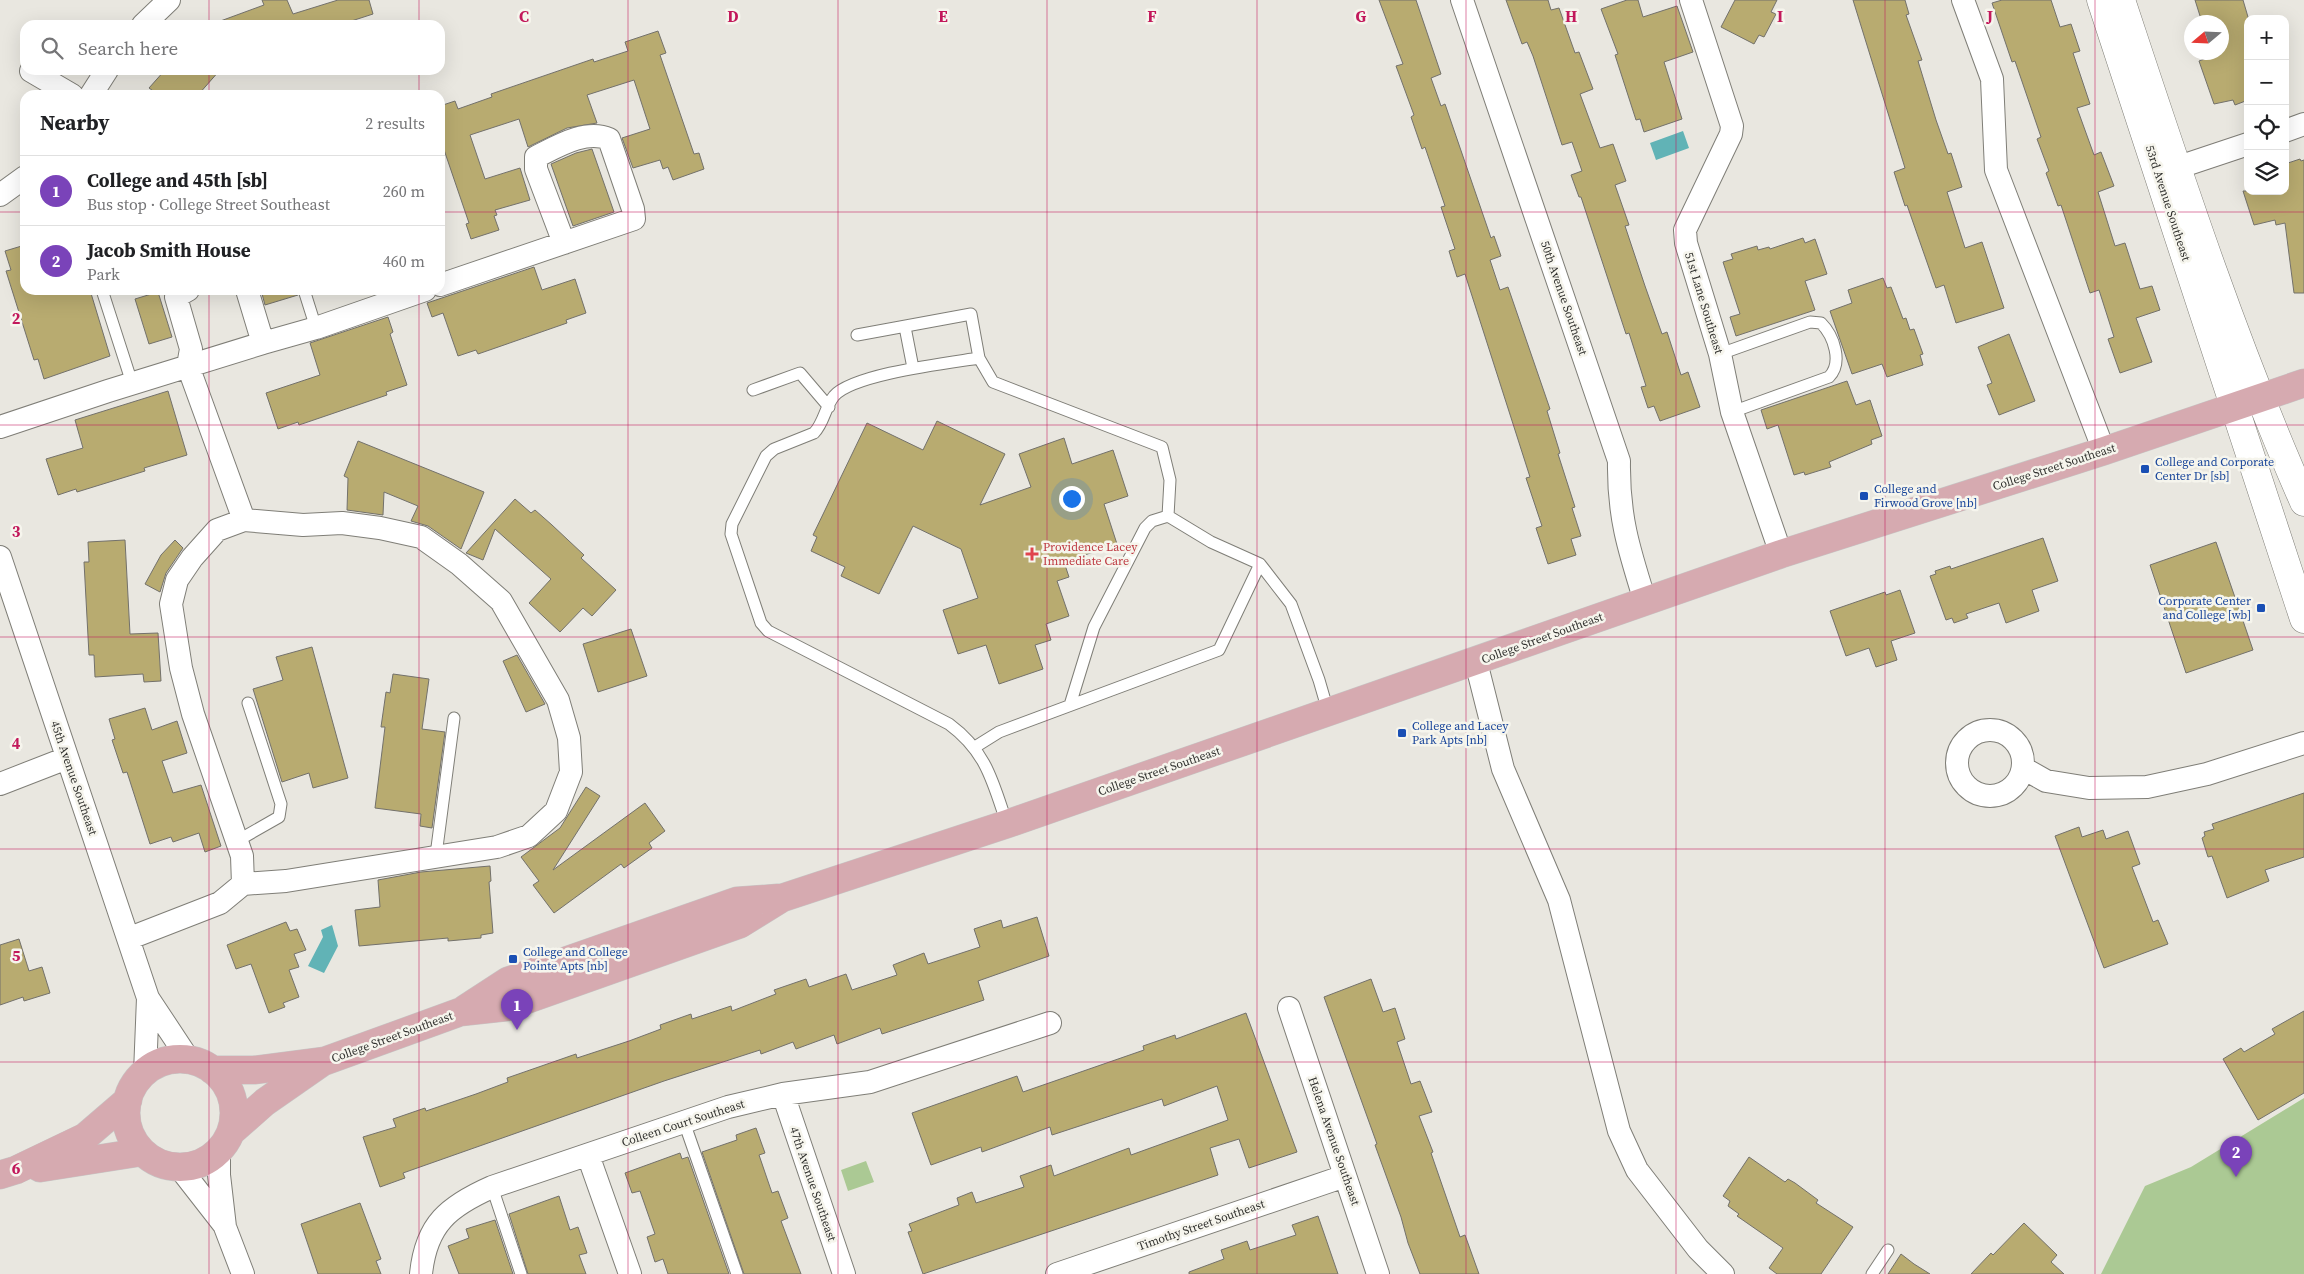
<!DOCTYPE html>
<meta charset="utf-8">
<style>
:root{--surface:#fff;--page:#f2f2f2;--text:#202124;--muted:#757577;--line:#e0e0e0;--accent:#7a43b9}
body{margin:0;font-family:"Source Serif 4",serif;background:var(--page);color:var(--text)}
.controls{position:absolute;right:15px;top:15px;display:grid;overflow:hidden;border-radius:10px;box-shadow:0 5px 20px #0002}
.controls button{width:45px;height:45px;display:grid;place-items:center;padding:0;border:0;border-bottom:1px solid var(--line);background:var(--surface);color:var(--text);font:25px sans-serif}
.compass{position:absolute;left:2184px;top:15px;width:45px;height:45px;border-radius:50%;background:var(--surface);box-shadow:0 5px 20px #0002;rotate:251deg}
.you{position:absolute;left:1071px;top:498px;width:18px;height:18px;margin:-12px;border:4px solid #fff;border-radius:50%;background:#1a73e8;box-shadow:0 0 0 8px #1a73e833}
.badge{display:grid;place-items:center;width:32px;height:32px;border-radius:50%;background:var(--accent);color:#fff;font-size:16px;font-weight:700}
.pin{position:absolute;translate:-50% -41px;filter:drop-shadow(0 1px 2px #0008)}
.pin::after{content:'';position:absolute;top:26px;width:18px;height:15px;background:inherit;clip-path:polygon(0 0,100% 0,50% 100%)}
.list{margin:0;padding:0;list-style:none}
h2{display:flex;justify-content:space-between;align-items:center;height:65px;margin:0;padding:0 20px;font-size:21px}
h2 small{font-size:16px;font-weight:400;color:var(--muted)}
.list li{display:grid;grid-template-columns:32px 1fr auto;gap:15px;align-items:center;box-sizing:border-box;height:70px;padding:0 20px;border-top:1px solid var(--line)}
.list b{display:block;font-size:19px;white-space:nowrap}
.list p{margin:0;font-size:16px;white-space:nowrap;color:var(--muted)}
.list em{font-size:16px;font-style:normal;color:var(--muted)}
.icon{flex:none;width:28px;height:28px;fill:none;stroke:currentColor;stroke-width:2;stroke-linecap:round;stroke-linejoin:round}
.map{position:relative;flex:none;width:2304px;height:1274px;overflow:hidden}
.search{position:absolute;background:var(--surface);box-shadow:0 5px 20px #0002;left:20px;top:20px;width:425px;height:55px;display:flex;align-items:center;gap:12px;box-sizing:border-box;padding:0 18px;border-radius:15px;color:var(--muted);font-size:19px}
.panel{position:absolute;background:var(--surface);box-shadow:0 5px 20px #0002;left:20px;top:90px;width:425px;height:205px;border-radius:15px}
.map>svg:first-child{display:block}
.green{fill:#abc994}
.water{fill:#61b3b6}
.building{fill:#b8ab70;stroke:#73716b}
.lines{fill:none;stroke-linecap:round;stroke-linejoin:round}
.service-casing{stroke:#7f7e77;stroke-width:13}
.minor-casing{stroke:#7f7e77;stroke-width:24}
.tertiary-casing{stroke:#7f7e77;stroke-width:29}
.primary-casing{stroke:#c6c6c5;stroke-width:29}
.service{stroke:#fff;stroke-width:11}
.minor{stroke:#fff;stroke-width:22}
.tertiary{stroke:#fff;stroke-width:28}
.primary{stroke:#d6aab0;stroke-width:28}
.grid{fill:none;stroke:#c2185b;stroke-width:1;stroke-opacity:0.55}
.transit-dot{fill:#1a4fb4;stroke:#f6f5ed;stroke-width:2}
.health-dot{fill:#e0444e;stroke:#f6f5ed;stroke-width:2}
.labels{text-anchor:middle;stroke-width:5;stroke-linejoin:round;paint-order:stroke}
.street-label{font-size:12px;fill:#32322f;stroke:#f6f5ed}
.transit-label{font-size:12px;fill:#164399;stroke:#f6f5ed;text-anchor:start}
.health-label{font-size:12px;fill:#be3a42;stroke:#f6f5ed;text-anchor:start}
.grid-label{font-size:16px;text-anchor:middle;font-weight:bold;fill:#c2185b;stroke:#f6f5ed;stroke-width:5;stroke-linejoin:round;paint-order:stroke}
</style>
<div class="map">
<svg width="2304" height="1274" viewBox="0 0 2304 1274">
<rect width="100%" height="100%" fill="#e9e7e0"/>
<path class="green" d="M2304 1098V1274H2101L2145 1186 2191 1167Z
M866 1161 874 1182 848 1191 841 1170Z"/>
<path class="water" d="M1683 131 1689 148 1656 160 1650 143Z
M332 925 338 946 324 973 308 966 323 937 321 930Z"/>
<path class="building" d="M262 0H287L293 14 338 0H369L373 14 339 25H215V23L264 5Z
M1379 0H1416L1441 74 1431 78 1441 106 1445 104 1491 238 1494 236 1501 256 1490 260 1500 290 1508 287 1550 409 1547 411 1560 453 1558 454 1575 507 1572 508 1581 536 1571 539 1576 555 1548 564 1536 528 1542 526 1526 478 1530 477 1465 274 1457 277 1449 251 1455 249 1441 207 1445 206 1425 147 1422 149 1411 117 1414 115 1396 66 1403 64Z
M1506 0H1548L1551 10 1559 8 1575 53 1579 52 1593 89 1580 94 1600 148 1613 144 1626 181 1615 185 1629 225 1625 226 1645 286 1662 334 1667 332 1681 375 1688 372 1700 407 1660 421 1654 406 1648 408 1641 387 1646 386 1629 333 1626 334 1581 197H1579L1571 175 1582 171 1572 142 1562 145 1533 56 1527 42 1522 44Z
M1627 0H1638L1643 17 1677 6 1693 52 1664 62 1682 119 1644 132 1640 119 1636 120 1615 55 1618 54 1601 9Z
M1735 0H1777L1771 12 1776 14 1764 37 1759 35 1754 44 1721 27Z
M1853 0H1905L1909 14 1906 15 1922 60 1918 61 1936 120 1948 154 1951 153 1962 187 1947 192 1965 248 1982 242 2004 308 1956 323 1944 285 1936 288 1907 205 1905 206 1894 172 1905 168Z
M2002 0H2051L2060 27 2071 24 2080 51 2073 53 2090 104 2077 108 2094 155 2101 152 2114 186 2098 192 2115 246 2125 243 2140 289 2152 286 2160 310 2136 318 2152 362 2120 373 2108 339 2114 337 2099 290 2090 293 2061 205 2058 206 2046 173 2049 171 2037 139 2041 137 2015 61 2012 62 1992 3Z
M2195 0H2243L2248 17V100L2235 105 2233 100 2214 104 2199 61 2210 57 2209 55 2214 52H2222V22H2207L2206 17 2201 19Z
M658 31 666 53 660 55 694 154 699 153 704 169 673 180 668 167 663 169 660 160 633 168 622 138 650 129 634 80 587 95 597 123 567 128 528 147 519 119 470 135 485 179 520 168 530 200 495 210 497 215 494 216 499 230 471 239 466 224 469 223 440 138V106L455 101 458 109 492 97 491 94 593 59 594 62 628 51 625 42Z
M165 70H220L198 95H159L149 88Z
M592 149 614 212 573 226 551 164 576 153Z
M2300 159 2301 161 2304 160V293H2294L2285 223 2276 225 2275 220 2254 225 2243 191H2285V164Z
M1803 238 1805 243 1815 239 1827 274 1805 281 1815 310 1736 336 1730 317 1740 314 1723 262 1733 259 1731 254 1757 246 1758 250 1769 247 1770 249Z
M25 245V290H90L110 356 44 379 38 359 34 360 6 271 11 270 5 251Z
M534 267 542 290 575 279 586 313 566 320 567 323 504 345 478 354 476 350 458 356 443 313 432 317 427 303Z
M1883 278 1887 288 1891 287 1903 319 1906 318 1910 330 1914 329 1923 354 1920 355 1923 365 1887 377 1882 364 1852 374 1830 311 1852 303 1848 290Z
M261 290H297L298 295 265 305Z
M158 292 172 337 149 344 135 299Z
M388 317 393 332 390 334 407 385 386 392 387 395 299 425 298 422 278 429 266 393 320 375 310 343Z
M2009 334 2035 401 1999 415 1987 385 1992 383 1978 347Z
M1847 381 1856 405 1870 400 1882 436 1871 440 1872 444 1829 462 1831 467 1805 475 1804 472 1794 475 1778 425 1767 429 1761 410Z
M168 391 187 455 144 468 145 471 77 492 76 489 58 495 46 459 83 448 75 420Z
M937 421 1005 454 980 505 1031 487 1019 454 1064 438 1072 464 1113 450 1128 496 1104 504 1117 544 1064 562 1069 577 1057 581 1069 616 1046 624 1051 640 1035 645 1043 669 999 684 986 645 958 654 943 610 978 598 961 549 913 526 879 594 841 576 845 567 811 551 817 537 813 535 867 423 923 450Z
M358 441 484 492 461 549 428 526 411 521 418 506 384 492 383 515 347 510 348 478 344 476Z
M515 499 531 513 535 510 552 525 584 555 581 558 616 590 592 616 583 608 560 632 529 603 551 579 495 529 483 560 466 553Z
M2043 538 2058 581 2032 590 2039 611 2006 623 1999 603 1966 614 1968 618 1954 623 1952 618 1946 620 1930 576 1936 574 1935 571 1950 566 1951 569Z
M125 540 130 634 158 633 161 681 144 682 143 674 95 677 94 655H89L84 562H89L88 542Z
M175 540 183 548 166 573 160 592 145 584 161 555Z
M2216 542 2253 650 2186 673 2150 565Z
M1900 590 1915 633 1891 641 1897 660 1876 667 1869 648 1846 656 1830 611 1885 592 1886 595Z
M631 629 647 676 598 692 583 644Z
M312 647 348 778 313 788 309 773 282 782 253 689 283 680 276 657Z
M517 655 545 704 526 712 503 661Z
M393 674 429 679 422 729 445 732 432 828 420 826 421 814 375 808 385 727H381L386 692 390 693Z
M145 708 152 730 177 721 187 753 162 761 173 793 201 785 221 846 205 852 199 833 173 842 171 837 150 844 127 772 123 773 112 740 115 739 109 719Z
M586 787 600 796 553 870 645 803 665 831 649 843 652 848 624 868 621 864 554 913 533 885 539 881 521 857 560 828Z
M2304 793V857L2265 870 2269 881 2227 898 2212 856 2208 857 2202 838 2205 836 2204 832 2214 829 2212 824Z
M2079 827 2082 837 2103 830 2106 839 2128 831 2140 864 2132 867 2153 922 2158 920 2168 944 2104 968 2055 836Z
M490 866 491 881 489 882 493 933 481 935V938L448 941V938L359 946 355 910 380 907 378 880 421 872Z
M1037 917 1049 956 978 981 984 1000 882 1034 880 1028 837 1044 834 1035 796 1049 793 1042 761 1054 760 1050 664 1081 403 1173 405 1178 380 1187 363 1137 396 1127 393 1119 425 1108 426 1111 476 1094 508 1082 507 1078 576 1054 577 1058 629 1041 661 1029 660 1025 691 1014 692 1019 731 1006 732 1011 776 994 774 990 806 979 809 987 846 974 852 990 897 975 893 965 924 953 928 964 980 947 974 929 1001 920 1003 928Z
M286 922 290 931 297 929 306 950 294 954 299 967 289 970 299 997 283 1003 285 1007 269 1013 251 964 236 969 227 945Z
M19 939 29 971 42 967 50 993 24 1001 23 997 0 1005V945Z
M1371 979 1383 1012 1395 1008 1405 1039 1397 1042 1411 1084 1420 1081 1432 1112 1419 1116 1433 1152 1431 1153 1460 1237 1465 1235 1479 1274H1420L1408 1243 1401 1217 1375 1145 1377 1144 1324 997Z
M2304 1011V1093L2258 1120 2223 1059 2241 1048 2244 1052 2275 1034 2272 1029Z
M1246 1013 1297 1152 1249 1168 1239 1139 1210 1148 1218 1175 923 1274 908 1232 912 1231 909 1224 959 1205 957 1198 972 1192 976 1203 1024 1187 1020 1176 1051 1165 1054 1176 1129 1148 1131 1155 1228 1120 1217 1086 1164 1106 1162 1099 1052 1135 1050 1127 982 1152 981 1147 931 1165 912 1113 1017 1076 1023 1092 1144 1050 1143 1046 1175 1035 1176 1039Z
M756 1128 765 1153 759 1155 772 1193 778 1191 788 1218 781 1221 801 1274H744L702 1152 737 1140 736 1135Z
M680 1153 682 1159 688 1157 729 1274H668L663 1259 655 1262 647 1237 655 1234 640 1191 632 1193 625 1173Z
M1749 1157 1785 1182 1788 1179 1795 1183 1818 1200 1816 1203 1853 1227 1821 1274H1777L1769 1268 1783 1248 1737 1216 1739 1214 1728 1206 1730 1201 1723 1196Z
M559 1196 570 1230 578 1227 587 1253 579 1255 586 1274H528L509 1214Z
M360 1203 381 1259 376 1261 381 1274H318L301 1224Z
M1318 1216 1338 1274H1189V1272L1224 1259 1221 1250 1247 1241 1250 1250 1296 1235 1292 1225Z
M495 1220 513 1274H459L448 1246 469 1238 466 1229Z
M2024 1223 2057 1255 2051 1262 2064 1274H1971L1991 1253 1993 1255Z
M1901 1254 1914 1264 1930 1274H1888Z"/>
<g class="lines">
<g class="service-casing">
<path id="service" d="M102 290 132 383
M304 290 316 328
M905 327 913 368
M857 335 971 314 979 358C948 363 853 374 834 396 825 407 824 423 814 433L774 449 766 456 732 524 731 534 761 623 768 631 949 724C987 752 993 783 1007 824
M1720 354 1810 322 1821 323C1834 336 1843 363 1829 377L1732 412
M979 358 993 382 1162 447 1170 480 1168 516
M753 390 800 373 829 407
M1260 564 1291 604 1319 680 1328 711
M975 747 999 732 1219 650 1260 564 1211 542 1168 516 1152 521 1145 528 1094 627 1070 705
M237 841 279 817 281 804 248 703
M436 855 454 718
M684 1122 737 1274
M492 1187 521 1274
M1872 1274 1888 1250"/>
</g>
<g class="minor-casing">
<path id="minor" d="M1462 0 1619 461C1618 516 1629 550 1645 601
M1691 0 1732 126 1731 134 1685 230 1686 243 1720 354 1732 412 1781 554
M1963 0 1992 79 1996 170 2104 451
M143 25 169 0
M31 71 72 95
M91 95 107 70
M2285 131 2304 124
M2176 168 2248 144
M0 195 25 177
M440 285 634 219 633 209 609 139C586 129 558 146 536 157V169L564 243
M188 290 176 297 191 349 188 366 244 520
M247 290 263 343
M0 427 108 391 263 343 316 328 425 290
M0 557 148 998 189 1060
M1476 662 1503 769 1559 900 1619 1131 1637 1170 1698 1249 1723 1274
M1957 763a33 33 0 1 1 66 0a33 33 0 1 1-66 0Z
M2023 768 2046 781 2089 788 2147 787 2207 774 2304 743
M0 784 67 758
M130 938 220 903 243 884 286 881 497 847 529 836 556 811 571 772 569 738 558 700 501 601 459 564 421 537 380 528 342 523 303 525 244 520 217 530 192 558 177 580 171 604 181 668 193 714 242 856 243 884
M1289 1008 1378 1274
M145 1073 148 998
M783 1094 844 1274
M219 1151V1175L225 1227 243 1274
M588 1155 630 1274
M179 1167 225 1226
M421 1274C426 1224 449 1206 492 1187L728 1107 783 1094 870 1082 1050 1023
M1057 1274 1345 1176"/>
</g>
<g class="tertiary-casing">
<path id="tertiary" d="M2101 0C2169 206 2235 413 2304 619
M2121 0C2177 169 2232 339 2304 502"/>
</g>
<g class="primary-casing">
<path id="primary" d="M465 1009 508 981 737 901 778 898
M126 1113a54 54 0 1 1 108 0a54 54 0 1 1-108 0Z
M212 1070H254L325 1061 460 1012 506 1007 740 924 782 898 1007 824 1781 554 2104 451 2304 383
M231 1132 265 1102 321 1063
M40 1168 142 1152
M0 1175 16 1170 85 1137 128 1100"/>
</g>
<use href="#service" class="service"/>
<use href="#minor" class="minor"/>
<use href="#tertiary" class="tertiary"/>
<use href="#primary" class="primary"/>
</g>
<path class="grid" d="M209 0V25M419 0V25M628 0V1274M838 0V1274M1047 0V1274M1257 0V1274M1466 0V1274M1676 0V1274M1885 0V1274M2095 0V1274M209 70V95M419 70V95M0 212H25M440 212H2304M209 290V1274M419 290V1274M0 425H2304M0 637H2304M0 849H2304M0 1062H2304"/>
<g class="transit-dot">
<rect x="2140" y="464" width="10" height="10" rx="2.5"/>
<rect x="1859" y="491" width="10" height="10" rx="2.5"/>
<rect x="2256" y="603" width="10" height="10" rx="2.5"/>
<rect x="1397" y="728" width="10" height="10" rx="2.5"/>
<rect x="508" y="954" width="10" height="10" rx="2.5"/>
</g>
<path class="health-dot" d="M1029.5 546.5h5v5h5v5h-5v5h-5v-5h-5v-5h5z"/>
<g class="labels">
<g class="street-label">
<text transform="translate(2168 203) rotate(72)" y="4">53rd Avenue Southeast</text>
<text transform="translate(1564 298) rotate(71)" y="4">50th Avenue Southeast</text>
<text transform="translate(1704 303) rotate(73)" y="4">51st Lane Southeast</text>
<text transform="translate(2054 467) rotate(-18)" y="4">College Street Southeast</text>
<text transform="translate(1542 638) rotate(-20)" y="4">College Street Southeast</text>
<text transform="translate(1159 771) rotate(-19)" y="4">College Street Southeast</text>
<text transform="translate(74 778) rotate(71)" y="4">45th Avenue Southeast</text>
<text transform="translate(392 1037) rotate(-20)" y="4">College Street Southeast</text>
<text transform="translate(683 1123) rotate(-18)" y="4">Colleen Court Southeast</text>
<text transform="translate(1334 1141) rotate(71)" y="4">Helena Avenue Southeast</text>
<text transform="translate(813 1184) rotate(71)" y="4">47th Avenue Southeast</text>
<text transform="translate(1201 1225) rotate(-19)" y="4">Timothy Street Southeast</text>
</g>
<g class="transit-label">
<text x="2155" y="466">College and Corporate<tspan x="2155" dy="14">Center Dr [sb]</tspan></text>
<text x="1874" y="493">College and<tspan x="1874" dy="14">Firwood Grove [nb]</tspan></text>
<text x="2251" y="605" text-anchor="end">Corporate Center<tspan x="2251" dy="14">and College [wb]</tspan></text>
<text x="1412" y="730">College and Lacey<tspan x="1412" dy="14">Park Apts [nb]</tspan></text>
<text x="523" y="956">College and College<tspan x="523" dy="14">Pointe Apts [nb]</tspan></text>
</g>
<g class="health-label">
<text x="1043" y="551">Providence Lacey<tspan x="1043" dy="14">Immediate Care</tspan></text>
</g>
</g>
<g class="grid-label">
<text x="524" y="22">C</text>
<text x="733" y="22">D</text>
<text x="943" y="22">E</text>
<text x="1152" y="22">F</text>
<text x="1361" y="22">G</text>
<text x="1571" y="22">H</text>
<text x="1780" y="22">I</text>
<text x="1990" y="22">J</text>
<text x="16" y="324">2</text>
<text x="16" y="537">3</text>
<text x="16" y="749">4</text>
<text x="16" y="961">5</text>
<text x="16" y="1174">6</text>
</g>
</svg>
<div class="controls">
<button>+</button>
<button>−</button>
<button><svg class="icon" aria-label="locate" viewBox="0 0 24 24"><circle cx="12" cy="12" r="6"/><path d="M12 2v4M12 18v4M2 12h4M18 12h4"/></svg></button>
<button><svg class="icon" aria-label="layers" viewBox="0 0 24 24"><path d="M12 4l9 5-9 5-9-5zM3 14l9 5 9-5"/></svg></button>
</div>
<svg class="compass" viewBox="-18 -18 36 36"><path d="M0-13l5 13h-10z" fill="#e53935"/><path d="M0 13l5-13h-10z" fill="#757577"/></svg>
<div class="you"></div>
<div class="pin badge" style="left:517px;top:1030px">1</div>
<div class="pin badge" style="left:2236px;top:1177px">2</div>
<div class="search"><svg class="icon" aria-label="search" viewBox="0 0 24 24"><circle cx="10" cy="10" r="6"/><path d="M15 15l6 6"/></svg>Search here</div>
<section class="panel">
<h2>Nearby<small>2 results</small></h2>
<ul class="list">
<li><span class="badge">1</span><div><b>College and 45th [sb]</b><p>Bus stop · College Street Southeast</p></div><em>260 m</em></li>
<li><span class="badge">2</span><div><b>Jacob Smith House</b><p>Park</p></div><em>460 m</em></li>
</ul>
</section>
</div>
